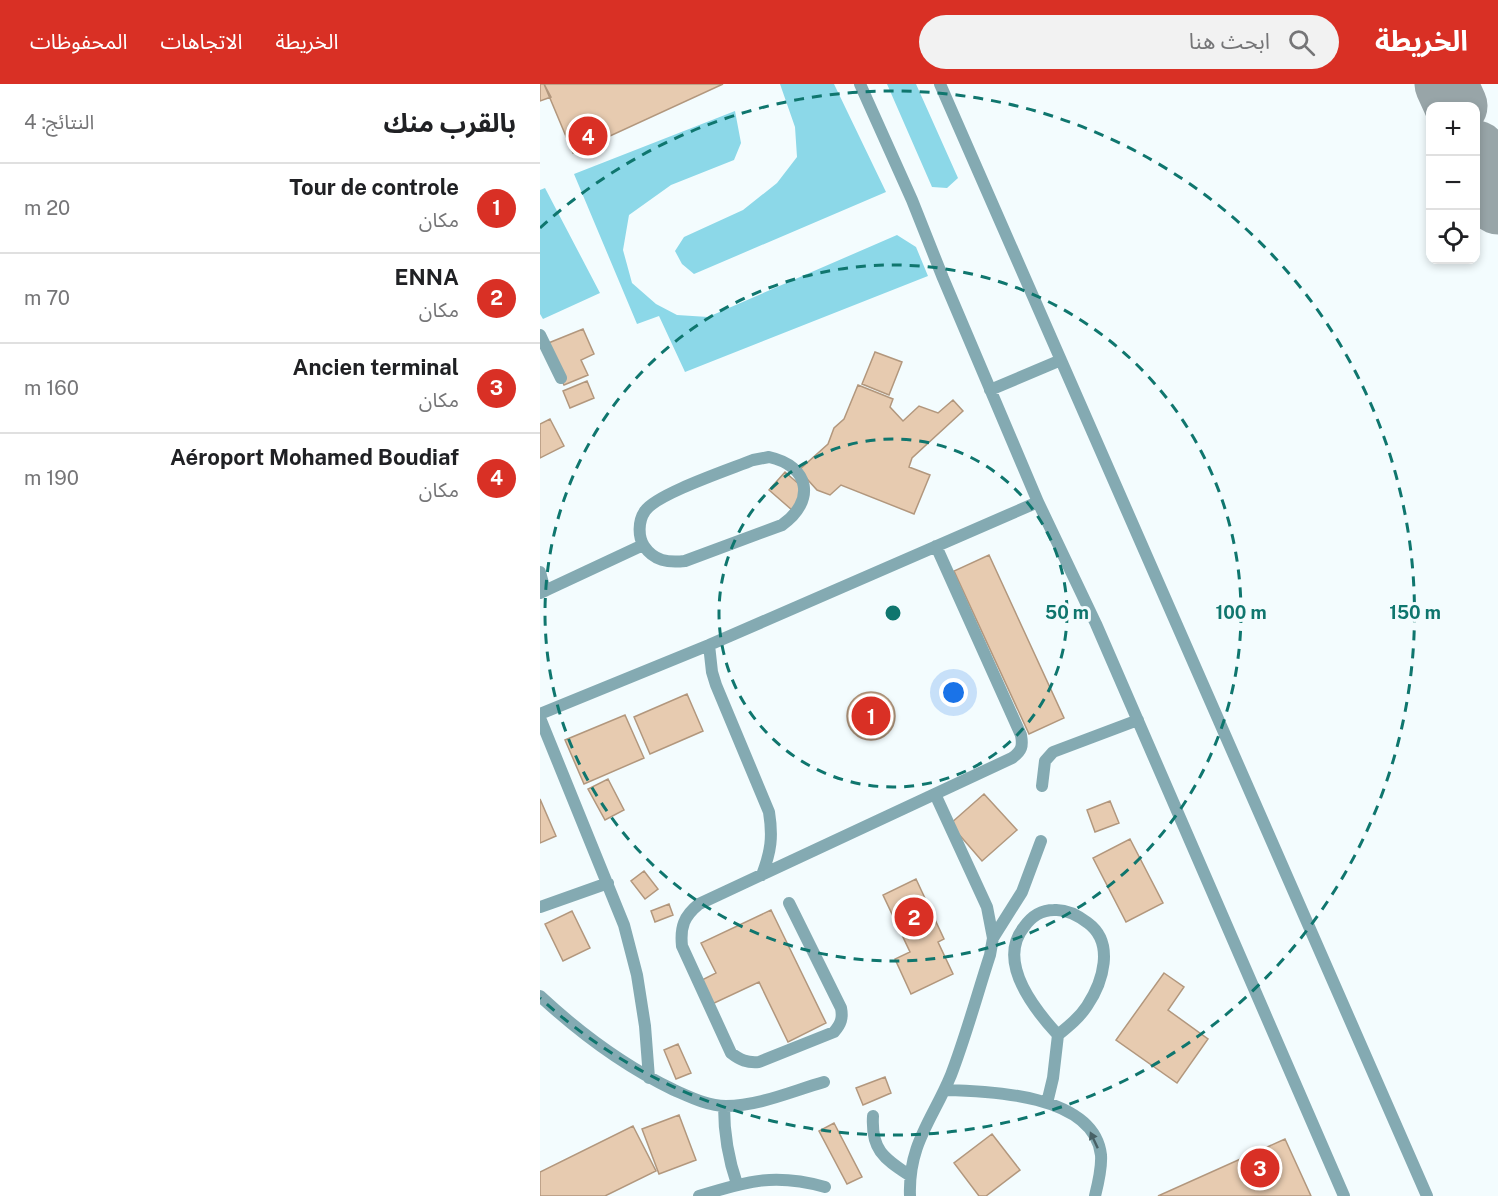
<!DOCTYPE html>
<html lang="ar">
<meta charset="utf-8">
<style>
:root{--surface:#fff;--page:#f2f2f2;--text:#202124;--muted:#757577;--line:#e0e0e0;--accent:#d93025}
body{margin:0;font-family:"Public Sans","Noto Sans Arabic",sans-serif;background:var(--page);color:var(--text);direction:rtl}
.controls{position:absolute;right:18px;top:18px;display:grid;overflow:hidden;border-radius:12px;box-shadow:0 3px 9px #0003}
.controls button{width:54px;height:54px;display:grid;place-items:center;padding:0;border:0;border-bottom:2px solid var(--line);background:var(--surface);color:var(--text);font:30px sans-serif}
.you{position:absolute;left:414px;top:609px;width:21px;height:21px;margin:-15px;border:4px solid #fff;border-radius:50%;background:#1a73e8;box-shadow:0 0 0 9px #1a73e833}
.badge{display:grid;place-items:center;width:39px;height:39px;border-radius:50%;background:var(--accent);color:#fff;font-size:20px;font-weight:700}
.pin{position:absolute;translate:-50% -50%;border:3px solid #fff;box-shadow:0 2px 6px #0006}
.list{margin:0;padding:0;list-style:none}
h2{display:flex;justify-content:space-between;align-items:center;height:78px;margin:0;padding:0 24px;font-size:26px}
h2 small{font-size:20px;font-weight:400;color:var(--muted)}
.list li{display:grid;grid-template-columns:39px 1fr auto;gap:18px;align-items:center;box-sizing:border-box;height:90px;padding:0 24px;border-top:2px solid var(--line)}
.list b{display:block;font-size:22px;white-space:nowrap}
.list p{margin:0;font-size:20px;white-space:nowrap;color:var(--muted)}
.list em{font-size:20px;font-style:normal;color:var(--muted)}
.icon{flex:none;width:33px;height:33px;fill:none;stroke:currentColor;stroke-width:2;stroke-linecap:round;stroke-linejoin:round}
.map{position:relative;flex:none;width:958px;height:1112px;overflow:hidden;direction:ltr}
header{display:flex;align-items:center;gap:36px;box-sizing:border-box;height:84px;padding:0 30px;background:var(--accent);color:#fff}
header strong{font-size:28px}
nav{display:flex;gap:33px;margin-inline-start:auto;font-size:21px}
.search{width:420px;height:54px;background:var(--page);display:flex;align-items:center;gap:15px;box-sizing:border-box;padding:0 21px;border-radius:33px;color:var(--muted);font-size:22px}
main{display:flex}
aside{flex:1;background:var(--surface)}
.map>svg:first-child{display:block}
.green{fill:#8cd8e8}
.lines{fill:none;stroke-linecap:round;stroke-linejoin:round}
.taxiway{stroke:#98a5a8;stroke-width:63}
.building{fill:#e7cbb0;stroke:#b2977d;stroke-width:1.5}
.lane{stroke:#84aab2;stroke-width:12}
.oneway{fill:#486166}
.ring{fill:none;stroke:#0f766e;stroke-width:3;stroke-dasharray:10 8}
.centre{fill:#0f766e;stroke:#f3fcfe;stroke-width:3}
.ring-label{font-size:18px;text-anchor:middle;font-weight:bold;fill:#0f766e;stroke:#f3fcfe;stroke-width:6;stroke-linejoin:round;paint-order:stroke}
</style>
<header>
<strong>الخريطة</strong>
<div class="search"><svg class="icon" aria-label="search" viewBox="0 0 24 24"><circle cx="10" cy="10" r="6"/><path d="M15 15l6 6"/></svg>ابحث هنا</div>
<nav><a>الخريطة</a><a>الاتجاهات</a><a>المحفوظات</a></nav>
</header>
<main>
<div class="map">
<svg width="958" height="1112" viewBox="0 0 958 1112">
<rect width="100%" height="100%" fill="#f3fcfe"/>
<path class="green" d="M240 0H294L346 108 154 190 142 180 135 167 144 153 203 126 237 99 257 73 255 43Z
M347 0H376L418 94 407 104 392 103Z
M195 27 201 59 194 76 131 101 89 131 83 166 92 199 116 220 137 231 168 233 357 151 376 163 388 192 145 288 119 232 97 240 34 90Z
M5 104 60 209 3 235 0 230V106Z"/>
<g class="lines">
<path class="taxiway" d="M906 0 916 22
M936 68 958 119"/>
</g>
<path class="building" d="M0 0H4L11 13 0 17Z
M4 0H183L33 69Z
M43 245 54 270 41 276 48 291 24 301 6 260Z
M335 268 362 278 349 311 322 300Z
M47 297 54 314 30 324 23 307Z
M318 301 353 315 350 323 363 337 379 322 398 329 413 316 423 327 372 374 369 383 390 391 374 430 301 401 290 411 277 406 259 386 288 360 294 344 304 335Z
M10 335 24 362 0 374V340Z
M245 388 268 408 252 426 229 406Z
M449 471 524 634 489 650 414 487Z
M307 632a24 24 0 1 1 48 0a24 24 0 1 1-48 0Z
M147 610 163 647 110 670 94 633Z
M85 631 104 674 44 700 25 656Z
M68 695 84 726 65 736 48 705Z
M444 710 477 746 442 777 410 740Z
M0 715 16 752 0 759Z
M570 717 579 739 555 748 547 726Z
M590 755 623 819 586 838 553 774Z
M104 787 118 805 105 815 91 797Z
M376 795 404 855 398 858 413 890 371 910 355 875 370 868 343 811Z
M129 820 133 831 115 838 111 827Z
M231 826 286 939 248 958 219 898 170 921 158 898 176 889 161 859Z
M32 827 50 864 23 877 5 840Z
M624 889 644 903 628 926 668 955 637 999 576 956Z
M138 960 151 989 136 995 124 966Z
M345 993 351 1009 323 1021 316 1004Z
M139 1031 156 1076 119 1090 102 1045Z
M294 1039 322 1093 307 1100 279 1047Z
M93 1042 116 1087 65 1112H0V1088Z
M452 1050 480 1086 446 1112H439L414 1079Z
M745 1055 771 1112H618Z"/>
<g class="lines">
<path class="lane" d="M320 0 372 116 403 194 498 418 556 540 804 1112
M400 0 887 1112
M0 251 21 294
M450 306 521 276
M229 373C270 382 276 417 242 441L145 477C128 479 114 477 104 462 98 453 98 437 105 427 116 410 191 385 213 376Z
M0 488 5 507
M0 509 103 461
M169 561 172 588 176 601 229 728C233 753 231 767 222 791
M0 630 169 561 498 418
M0 634 84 841 97 891 105 942 109 994
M502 702 505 677 513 668 598 636
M249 819 301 924C303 934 301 940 294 948L219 978C207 979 200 976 191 969L142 862C140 843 144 832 159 820L472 674C482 667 483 662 481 651L396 462
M0 823 68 799
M453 854 482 808 501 757
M0 912C41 950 84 982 134 1006 150 1013 168 1022 186 1022 219 1022 252 1007 284 998
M405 1006C449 1007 554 1010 561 1071 562 1084 558 1100 555 1112
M507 1019 513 994 518 951C529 942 539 934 547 922 563 898 575 859 548 839 539 832 526 825 514 826 501 826 491 833 484 843 456 878 494 925 518 951
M184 1022C184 1050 188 1074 197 1100
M333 1032C331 1065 343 1074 369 1091
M159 1112C207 1097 235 1089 285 1103
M370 1112C368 1060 393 1035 411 991 426 952 437 911 450 871L453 854 447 823 395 710"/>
</g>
<defs><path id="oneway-solid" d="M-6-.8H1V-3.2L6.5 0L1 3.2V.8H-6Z" transform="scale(1.5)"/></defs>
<use class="oneway" href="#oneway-solid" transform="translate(554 1056) rotate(-115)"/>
<g class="ring">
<circle cx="353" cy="529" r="174"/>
<circle cx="353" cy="529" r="348"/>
<path d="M0 144A522 522 0 1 1 0 914"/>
</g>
<circle cx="353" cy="529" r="9" class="centre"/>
<g class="ring-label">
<text x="527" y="535">50 m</text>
<text x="701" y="535">100 m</text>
<text x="875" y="535">150 m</text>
</g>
</svg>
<div class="controls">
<button>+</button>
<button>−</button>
<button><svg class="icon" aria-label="locate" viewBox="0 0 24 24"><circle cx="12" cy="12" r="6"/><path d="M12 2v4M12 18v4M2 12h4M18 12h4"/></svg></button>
</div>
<div class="you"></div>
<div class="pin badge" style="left:331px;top:632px">1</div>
<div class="pin badge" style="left:374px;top:833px">2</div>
<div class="pin badge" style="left:720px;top:1084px">3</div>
<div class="pin badge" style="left:48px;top:52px">4</div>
</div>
<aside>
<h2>بالقرب منك<small>النتائج: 4</small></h2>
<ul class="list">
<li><span class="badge">1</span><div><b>Tour de controle</b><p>مكان</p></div><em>20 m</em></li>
<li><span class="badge">2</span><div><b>ENNA</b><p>مكان</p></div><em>70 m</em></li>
<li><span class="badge">3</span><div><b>Ancien terminal</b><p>مكان</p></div><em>160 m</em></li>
<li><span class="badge">4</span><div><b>Aéroport Mohamed Boudiaf</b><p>مكان</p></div><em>190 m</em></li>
</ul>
</aside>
</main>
